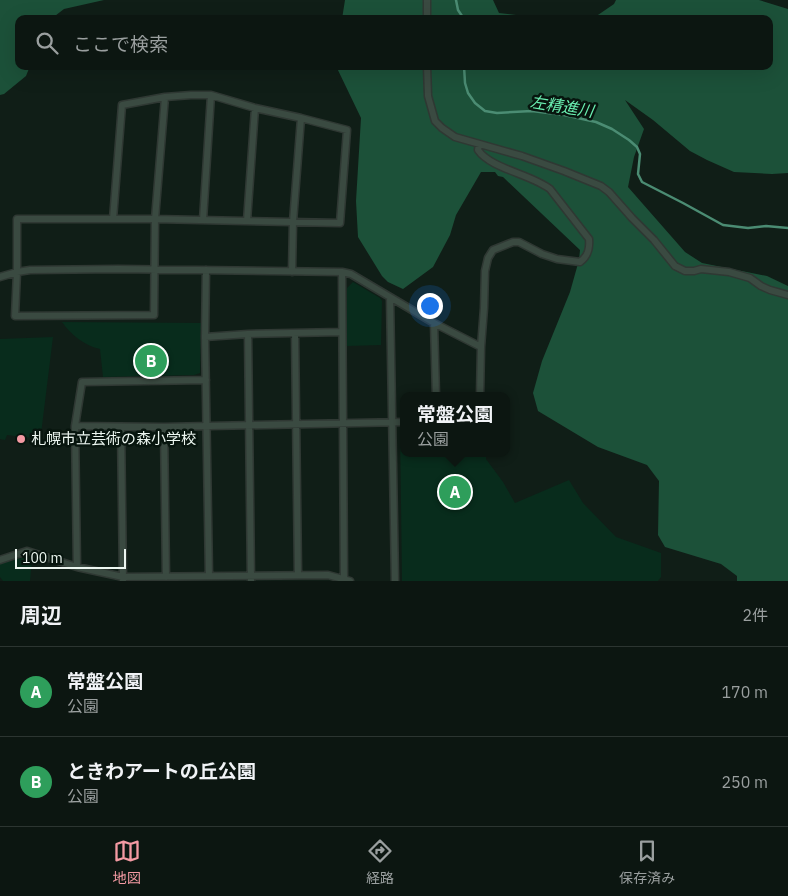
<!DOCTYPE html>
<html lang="ja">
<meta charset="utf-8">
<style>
:root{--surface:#0c1611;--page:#151f1a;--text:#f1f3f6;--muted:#9a9f9f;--line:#2c3531;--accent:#f49aa3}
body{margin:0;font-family:"IBM Plex Sans","Noto Sans JP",sans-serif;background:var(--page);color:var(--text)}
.scale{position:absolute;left:15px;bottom:12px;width:111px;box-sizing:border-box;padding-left:5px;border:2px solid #edf7f1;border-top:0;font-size:14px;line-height:18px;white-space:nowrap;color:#edf7f1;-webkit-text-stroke:4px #07150e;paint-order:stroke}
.you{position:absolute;left:429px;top:305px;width:18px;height:18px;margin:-12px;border:4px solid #fff;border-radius:50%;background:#1a73e8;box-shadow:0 0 0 8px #1a73e833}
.badge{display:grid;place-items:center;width:32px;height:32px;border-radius:50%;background:var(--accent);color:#fff;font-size:16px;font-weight:700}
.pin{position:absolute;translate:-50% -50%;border:2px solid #fff;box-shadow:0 1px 5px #0006}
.popup{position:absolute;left:400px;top:392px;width:110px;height:65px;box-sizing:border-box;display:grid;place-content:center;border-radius:10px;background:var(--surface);filter:drop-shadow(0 1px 4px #0005);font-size:16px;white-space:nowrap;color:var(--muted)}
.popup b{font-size:19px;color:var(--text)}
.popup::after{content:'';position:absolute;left:50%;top:100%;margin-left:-10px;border:10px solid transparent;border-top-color:var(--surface)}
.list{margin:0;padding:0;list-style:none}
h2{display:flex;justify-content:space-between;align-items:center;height:65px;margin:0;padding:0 20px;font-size:21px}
h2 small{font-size:16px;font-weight:400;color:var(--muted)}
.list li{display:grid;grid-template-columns:32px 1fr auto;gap:15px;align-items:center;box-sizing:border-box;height:90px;padding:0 20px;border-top:1px solid var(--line)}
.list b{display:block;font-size:19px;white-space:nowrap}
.list p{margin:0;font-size:16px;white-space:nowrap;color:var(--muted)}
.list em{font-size:16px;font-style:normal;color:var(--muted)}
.icon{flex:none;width:28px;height:28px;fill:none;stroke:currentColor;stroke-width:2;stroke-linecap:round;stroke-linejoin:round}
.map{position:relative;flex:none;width:788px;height:581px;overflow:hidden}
.search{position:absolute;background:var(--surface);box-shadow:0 5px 20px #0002;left:15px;right:15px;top:15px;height:55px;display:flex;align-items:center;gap:12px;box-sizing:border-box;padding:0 18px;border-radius:10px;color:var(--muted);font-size:19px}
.sheet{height:245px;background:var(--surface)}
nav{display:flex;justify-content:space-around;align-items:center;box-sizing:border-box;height:70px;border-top:1px solid var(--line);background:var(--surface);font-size:14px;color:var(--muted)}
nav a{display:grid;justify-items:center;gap:2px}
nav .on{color:var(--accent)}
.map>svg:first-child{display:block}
.green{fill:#082c1c}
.forest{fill:#1c5139}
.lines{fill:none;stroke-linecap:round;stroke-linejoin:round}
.stream{stroke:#4b8c73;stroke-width:2.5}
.minor-casing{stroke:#2f3833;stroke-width:9}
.minor{stroke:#3a4a41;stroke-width:6}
.poi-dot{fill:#f49aa3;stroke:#07150e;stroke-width:2}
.labels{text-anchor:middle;stroke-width:5;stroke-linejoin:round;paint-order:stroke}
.poi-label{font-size:15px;fill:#edf7f1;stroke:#07150e;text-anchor:start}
.water-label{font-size:16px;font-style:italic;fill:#6aefb1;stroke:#07150e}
</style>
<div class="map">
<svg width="788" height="581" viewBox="0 0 788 581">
<rect width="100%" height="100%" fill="#101e17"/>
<path class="green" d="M353 282 380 298 382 301 381 345 347 346V288Z
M62 322 201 323 200 373 194 375 103 377 100 349C85 346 70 334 62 322Z
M53 337 41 434 35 433 33 438 7 435 5 440 0 439V339Z
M400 426H404V453H486V459L503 482 515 503 569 480 583 503 616 537 661 553V577L658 581H402Z
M28 556 32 560 30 581H3L0 577V564Z"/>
<path class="forest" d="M0 0H104L64 9 51 19H19V66H30L26 76 4 94 0 95Z
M345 0H493L499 13 548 19H342Z
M616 0H759L788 9V173L772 174 734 172 707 160 690 151 653 120 625 100 644 129 634 157 628 187 685 252 702 263 767 276 788 286V581H737V576L721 564 665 547 658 535 659 481 647 465 598 447 538 411 533 393 542 361 570 292 579 260 580 250 503 177 498 176 495 172H481L456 215 450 235 433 267 403 289 388 282 382 276 358 237 356 201 361 118 336 66H769V19H583L595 17 614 4Z"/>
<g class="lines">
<path class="stream" d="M456 0 458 10 464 19
M464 66 465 83 468 93 475 103 485 111 497 113 532 111 564 115 596 122 612 129 629 140 637 147 640 154 638 174 642 182 683 203 723 225 748 228 766 226 788 228"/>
<g class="minor-casing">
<path id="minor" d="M427 0V19
M427 66 428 96 435 121 442 128 455 137 522 156 564 171 601 186 609 192 632 218 654 240 675 266 685 271H694L701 269 729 272 750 278 761 286 770 290 788 295
M479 144 478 150C491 169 531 174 550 189L589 239C590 249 588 256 580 262L557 259 542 254 519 242H513L493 250 488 258 485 271 484 308 481 347
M113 219 122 105 165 97 191 95H211L255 108 301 118 347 130 340 223 155 219H17V272L15 316 154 315 155 219 165 97
M203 220 211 95
M247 221 255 108
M206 270 205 337 209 576
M292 272 293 222 301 118
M342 272 344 579
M0 277 17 272 30 270 118 269 342 272 351 274 434 323 481 347 480 396
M390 298 395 581
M434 323 436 396
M295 333 298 575
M248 334 251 581
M205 337 248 334 342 332
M75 426 164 427 404 422
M121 427 123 580
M164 427 166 577
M0 560 27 551 77 567 123 577 328 575 350 581
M77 567 75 426 82 382 206 380"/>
</g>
<use href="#minor" class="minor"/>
</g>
<circle class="poi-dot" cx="21" cy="439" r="5"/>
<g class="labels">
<g class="poi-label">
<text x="31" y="444">札幌市立芸術の森小学校</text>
</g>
<g class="water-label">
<text transform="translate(562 106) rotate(9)" y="6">左精進川</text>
</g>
</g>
</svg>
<div class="scale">100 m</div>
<div class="you"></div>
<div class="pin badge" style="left:455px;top:492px;background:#2e9e5b">A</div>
<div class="popup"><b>常盤公園</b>公園</div>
<div class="pin badge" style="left:151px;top:361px;background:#2e9e5b">B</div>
<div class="search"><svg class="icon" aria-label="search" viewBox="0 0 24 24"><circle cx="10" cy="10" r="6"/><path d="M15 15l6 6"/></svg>ここで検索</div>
</div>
<section class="sheet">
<h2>周辺<small>2件</small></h2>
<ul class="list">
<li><span class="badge" style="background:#2e9e5b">A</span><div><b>常盤公園</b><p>公園</p></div><em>170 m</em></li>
<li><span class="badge" style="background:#2e9e5b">B</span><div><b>ときわアートの丘公園</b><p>公園</p></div><em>250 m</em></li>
</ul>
</section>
<nav>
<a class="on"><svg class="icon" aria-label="map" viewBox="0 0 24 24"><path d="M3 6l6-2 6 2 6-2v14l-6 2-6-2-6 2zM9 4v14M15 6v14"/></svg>地図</a>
<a><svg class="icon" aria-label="directions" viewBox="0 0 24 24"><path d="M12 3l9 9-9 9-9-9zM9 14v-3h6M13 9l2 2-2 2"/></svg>経路</a>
<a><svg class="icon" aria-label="saved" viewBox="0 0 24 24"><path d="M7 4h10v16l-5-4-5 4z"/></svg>保存済み</a>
</nav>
